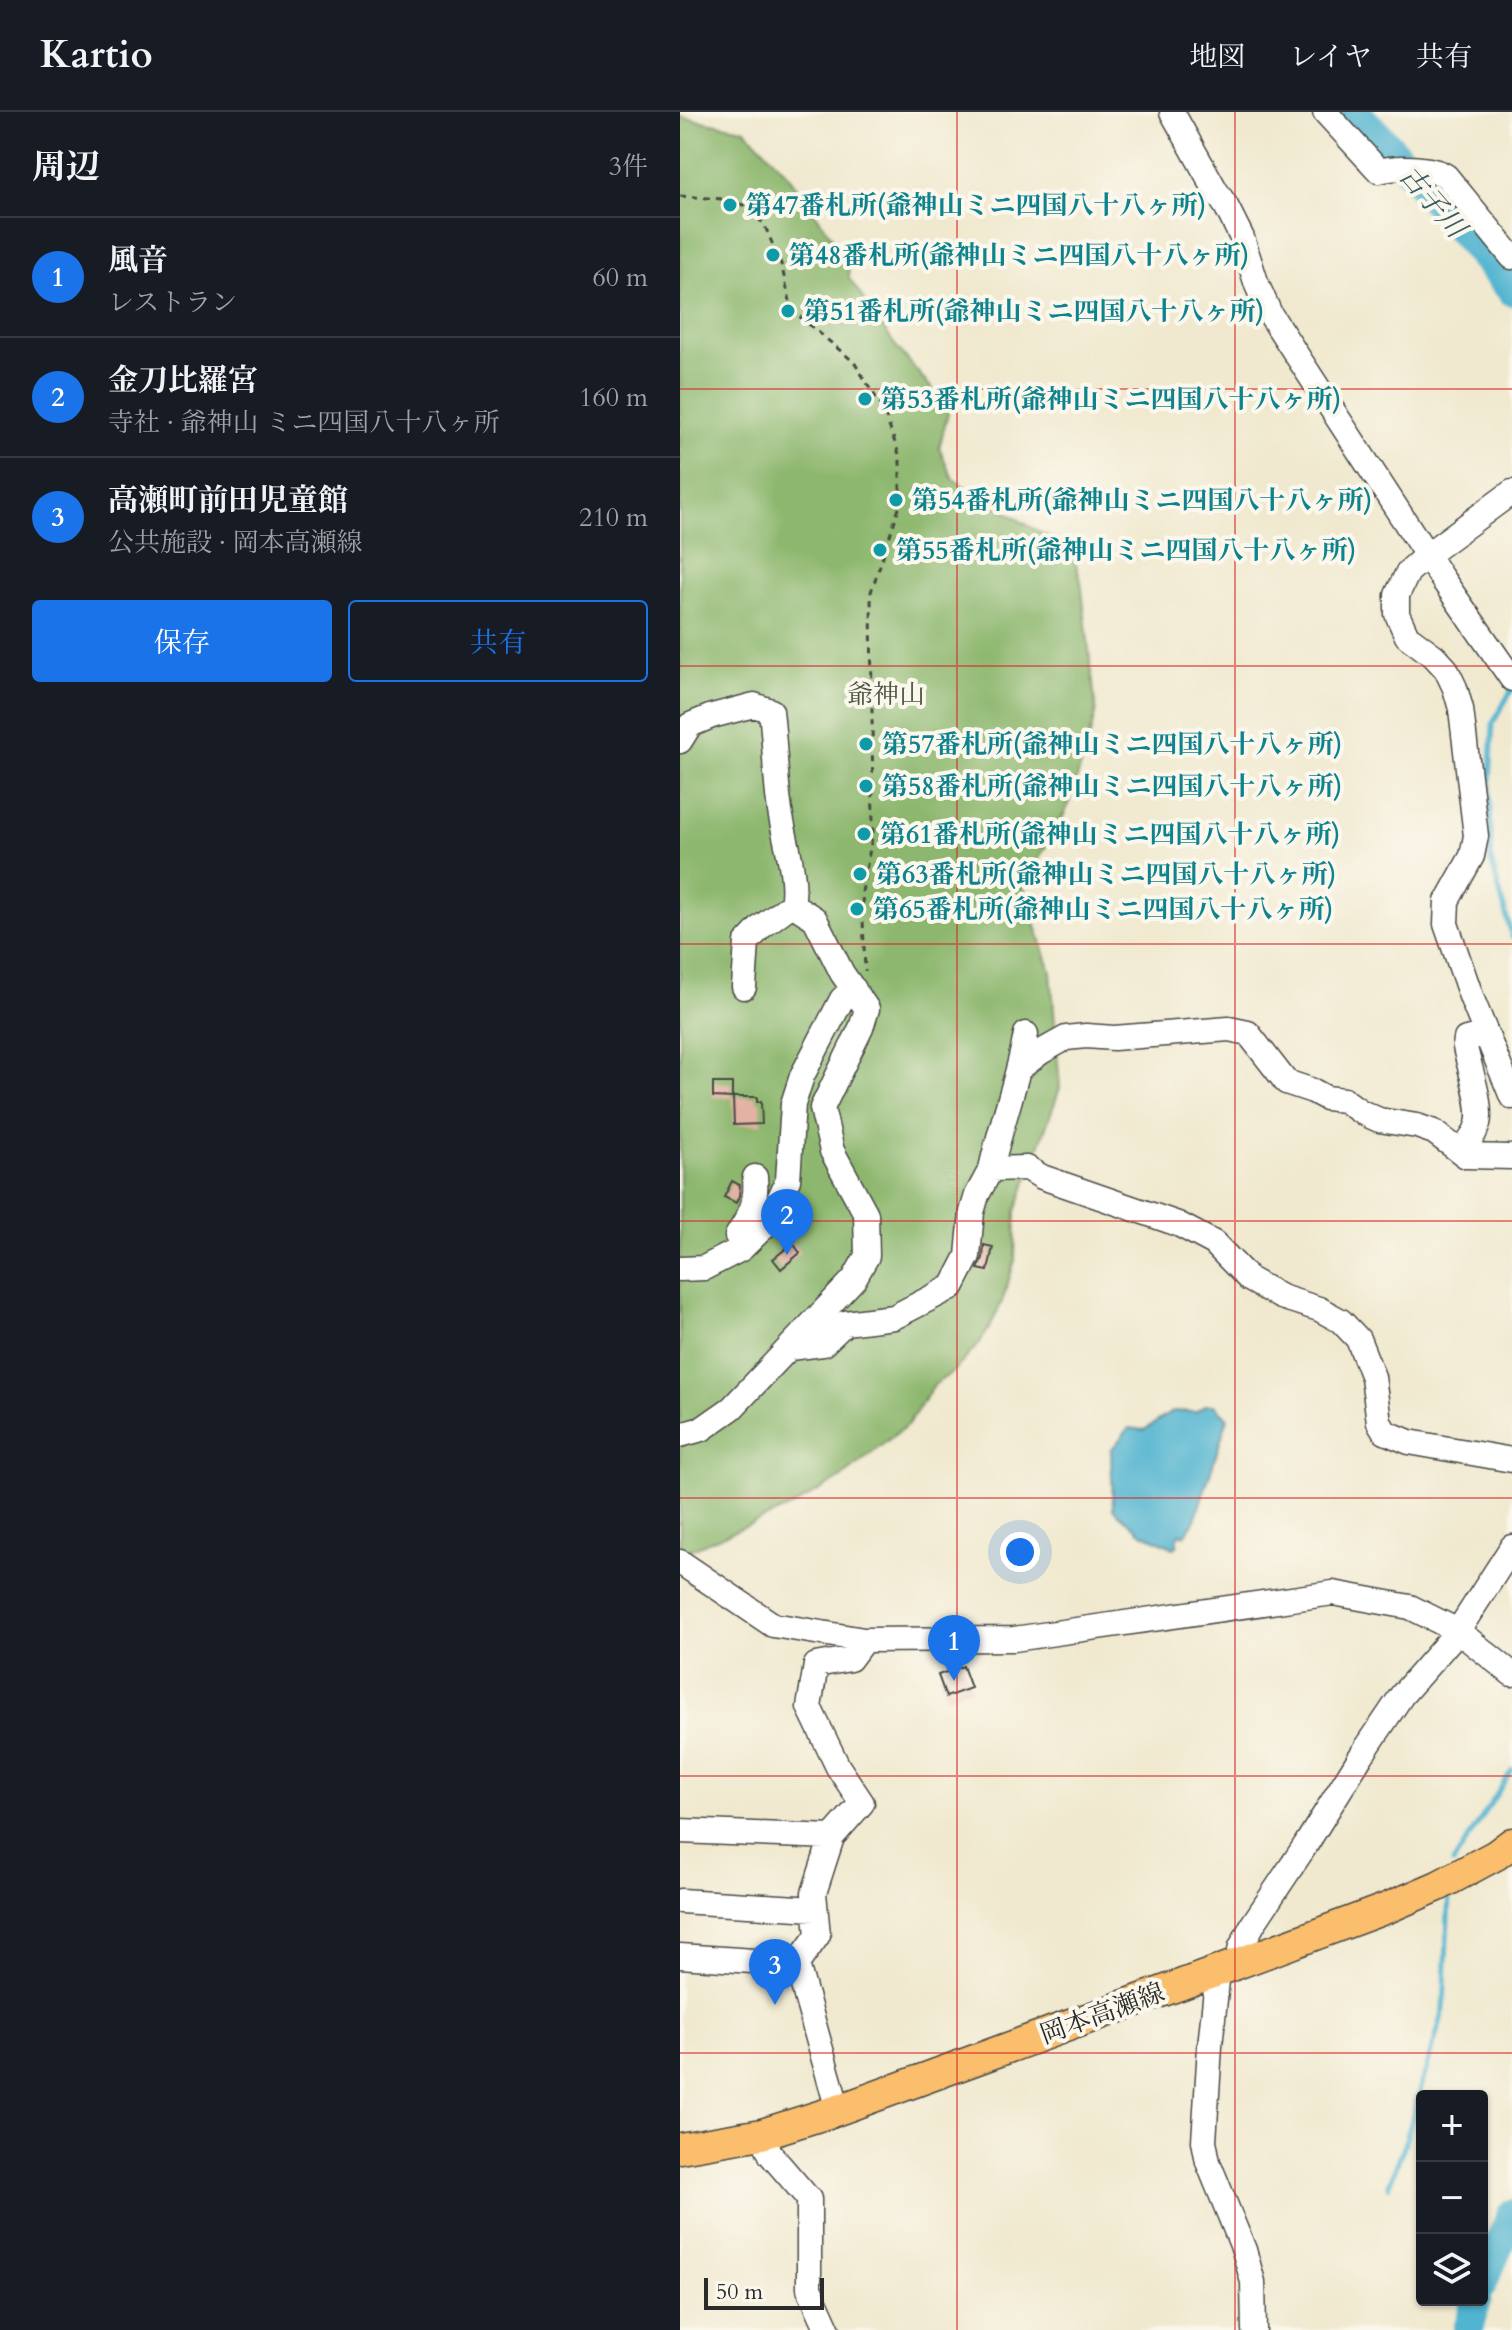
<!DOCTYPE html>
<html lang="ja">
<meta charset="utf-8">
<style>
:root{--surface:#171b24;--page:#20242c;--text:#f1f3f6;--muted:#9ea1a6;--line:#363941;--accent:#1a73e8}
body{margin:0;font-family:Cardo,"Noto Serif JP",serif;background:var(--page);color:var(--text)}
.controls{position:absolute;right:24px;bottom:24px;display:grid;overflow:hidden;border-radius:8px;box-shadow:0 2px 6px #0004}
.controls button{width:72px;height:72px;display:grid;place-items:center;padding:0;border:0;border-bottom:2px solid var(--line);background:var(--surface);color:var(--text);font:40px sans-serif}
.scale{position:absolute;left:24px;bottom:20px;width:120px;box-sizing:border-box;padding-left:8px;border:4px solid #2b2b2b;border-top:0;font-size:22px;line-height:28px;white-space:nowrap;color:#2b2b2b;-webkit-text-stroke:6px #fbf7ec;paint-order:stroke}
.you{position:absolute;left:340px;top:1440px;width:28px;height:28px;margin:-20px;border:6px solid #fff;border-radius:50%;background:#1a73e8;box-shadow:0 0 0 12px #1a73e833}
.badge{display:grid;place-items:center;width:52px;height:52px;border-radius:50%;background:var(--accent);color:#fff;font-size:26px;font-weight:700}
.pin{position:absolute;translate:-50% -66px;filter:drop-shadow(0 2px 4px #0008)}
.pin::after{content:'';position:absolute;top:42px;width:28px;height:24px;background:inherit;clip-path:polygon(0 0,100% 0,50% 100%)}
.list{margin:0;padding:0;list-style:none}
h2{display:flex;justify-content:space-between;align-items:center;height:104px;margin:0;padding:0 32px;font-size:34px}
h2 small{font-size:26px;font-weight:400;color:var(--muted)}
.list li{display:grid;grid-template-columns:52px 1fr auto;gap:24px;align-items:center;box-sizing:border-box;height:120px;padding:0 32px;border-top:2px solid var(--line)}
.list b{display:block;font-size:30px;white-space:nowrap}
.list p{margin:0;font-size:26px;white-space:nowrap;color:var(--muted)}
.list em{font-size:26px;font-style:normal;color:var(--muted)}
.actions{display:flex;gap:16px;padding:24px 32px}
.actions a{flex:1;padding:18px 0;border:2px solid var(--accent);border-radius:8px;text-align:center;font-size:28px;color:var(--accent)}
.actions .main{background:var(--accent);color:#fff}
.icon{flex:none;width:44px;height:44px;fill:none;stroke:currentColor;stroke-width:2;stroke-linecap:round;stroke-linejoin:round}
.map{position:relative;flex:none;width:832px;height:2218px;overflow:hidden}
header{display:flex;align-items:center;gap:48px;box-sizing:border-box;height:112px;padding:0 40px;background:var(--surface);border-bottom:2px solid var(--line)}
header strong{font-size:38px}
nav{display:flex;gap:44px;margin-inline-start:auto;font-size:28px}
main{display:flex}
aside{flex:1;background:var(--surface)}
.map>svg:first-child{display:block}
.forest{fill:#8db76e;stroke:#5c714c;stroke-width:2}
.water{fill:#51b4d0;stroke:#3e707e;stroke-width:2}
.lines{fill:none;stroke-linecap:round;stroke-linejoin:round}
.stream{stroke:#51b4d0;stroke-width:5}
.river{stroke:#51b4d0;stroke-width:30}
.building{fill:#e4b1a5}
.minor-casing{stroke:#494844;stroke-width:27}
.major-casing{stroke:#494844;stroke-width:33}
.path{stroke:#494844;stroke-width:3;stroke-dasharray:6 6;stroke-linecap:butt}
.minor{stroke:#fff;stroke-width:24}
.major{stroke:#fabe6d;stroke-width:30}
.grid{fill:none;stroke:#d62828;stroke-width:2;stroke-opacity:0.55}
.culture-dot{fill:#0f9aa8;stroke:#fbf7ec;stroke-width:3}
.labels{text-anchor:middle;stroke-width:8;stroke-linejoin:round;paint-order:stroke}
.culture-label{font-size:26px;font-weight:bold;fill:#0d838f;stroke:#fbf7ec;text-anchor:start}
.park-label{font-size:26px;fill:#4d5640;stroke:#fbf7ec}
.street-label{font-size:26px;fill:#2b2b2b;stroke:#fbf7ec}
.water-label{font-size:28px;font-style:italic;fill:#385b65;stroke:#fbf7ec}
</style>
<header>
<strong>Kartio</strong>
<nav><a>地図</a><a>レイヤ</a><a>共有</a></nav>
</header>
<main>
<aside>
<h2>周辺<small>3件</small></h2>
<ul class="list">
<li><span class="badge">1</span><div><b>風音</b><p>レストラン</p></div><em>60 m</em></li>
<li><span class="badge">2</span><div><b>金刀比羅宮</b><p>寺社 · 爺神山 ミニ四国八十八ヶ所</p></div><em>160 m</em></li>
<li><span class="badge">3</span><div><b>高瀬町前田児童館</b><p>公共施設 · 岡本高瀬線</p></div><em>210 m</em></li>
</ul>
<div class="actions"><a class="main">保存</a><a>共有</a></div>
</aside>
<div class="map">
<svg width="832" height="2218" viewBox="0 0 832 2218">
<rect width="100%" height="100%" fill="#fbf7ec"/>
<filter id="ink" filterUnits="userSpaceOnUse"><feTurbulence type="fractalNoise" baseFrequency=".0125" numOctaves="2"/><feDisplacementMap in="SourceGraphic" scale="16" xChannelSelector="R" yChannelSelector="G"/><feConvolveMatrix kernelMatrix="1 2 1 2 8 2 1 2 1" color-interpolation-filters="sRGB"/></filter>
<filter id="wash" filterUnits="userSpaceOnUse"><feTurbulence type="fractalNoise" baseFrequency=".006" numOctaves="4" result="noise"/><feDisplacementMap in="SourceGraphic" scale="32" xChannelSelector="R" yChannelSelector="G"/><feGaussianBlur stdDeviation="1.8" result="paint"/><feColorMatrix in="noise" values="0 0 0 0 0 0 0 0 0 0 0 0 0 0 0 0 0 1.4 0 .05"/><feComposite in="paint" operator="in"/></filter>
<g filter="url(#wash)">
<rect width="100%" height="100%" fill="#f0e9cf"/>
<path class="forest" d="M0 5 64 17 106 60 168 148 169 166 215 233 269 297 259 336 273 367 352 416 380 431 393 443 401 469 416 598 406 639 386 699 343 774 371 860 380 976 336 1099 335 1148 322 1190 310 1215 299 1232 274 1259 254 1273 228 1312 162 1365 113 1394 0 1442Z"/>
<path class="water" d="M526 1293H534L548 1306 515 1408 505 1423 501 1421 496 1429 498 1433 494 1436 462 1421 433 1397 431 1338 449 1316 464 1318 493 1299 515 1300Z"/>
<g class="lines">
<path class="stream" d="M832 577 813 611 810 673 811 748 832 825
M773 1751 832 1658
M708 2075 724 2034 764 1897 769 1780"/>
<path class="river" d="M675 0 704 29 832 179
M802 2173 832 2102
M788 2218 796 2188"/>
</g>
<g id="blocks">
<path class="building" d="M33 971H52V986L33 985Z
M53 985H77V990H81L82 1012 54 1013Z
M52 1069 60 1073 59 1084 56 1091 44 1085Z
M113 1131 120 1141 101 1157 93 1147Z
M304 1133 313 1135 308 1159 298 1157 303 1146Z
M283 1554 291 1576 266 1585 258 1563Z"/>
</g>
</g>
<g filter="url(#ink)">
<use href="#blocks" fill-opacity="0" stroke="#494844" stroke-width="2"/>
<g class="lines">
<g class="minor-casing">
<path id="minor" d="M492 0 536 79 546 94 562 126 577 173 590 202 761 465 832 567
M645 0 699 59C715 54 752 55 766 64L832 145
M832 380 748 442 728 460 717 483V502L727 524 754 544 766 557 775 576 781 597 796 724 792 744 767 789 766 812 792 887 832 985
M0 629 10 613 32 604 74 593 91 599C95 632 95 666 100 699 104 726 118 766 112 792L135 807 162 861 187 897 181 916 142 996 152 1039 186 1102 187 1144 174 1167 52 1296 22 1317 0 1323
M64 875 67 830 81 815 112 792
M346 922C338 968 321 1011 311 1057L347 1056 362 1065 498 1112 534 1131 569 1167 601 1185 639 1197 661 1209 678 1227 693 1265 699 1310 705 1320 729 1330 832 1348
M340 956 361 940 386 926 406 924 434 926 549 917 568 921 606 970 633 979 646 986 664 988 681 1000 699 1008 737 1014 754 1020 786 1044 832 1045
M781 1040C788 1032 795 1023 798 1012 803 993 789 955 785 935L786 927 805 922
M64 1133 57 1124C71 1102 77 1091 75 1065
M0 1157 24 1156 61 1137 88 1111 108 1068 113 992 122 964 162 887 174 877
M110 1236 143 1232 165 1211 214 1205 272 1175 288 1144 292 1100 297 1083 311 1057
M0 1450 93 1513 184 1528 334 1527 653 1481 730 1495 778 1519 832 1562
M0 1719 152 1725
M0 1789 135 1797
M0 1844 117 1852
M557 1852 561 1835 573 1812 625 1734 681 1644 722 1583 778 1519 832 1435
M538 1859 530 1934 524 2029 528 2050 564 2138 573 2170 574 2218
M158 1998 117 1852 138 1823 134 1781 152 1725 182 1691 158 1655 129 1595 136 1553 170 1547 184 1528
M82 2022 91 2043 129 2087V2176L148 2218"/>
</g>
<g class="major-casing">
<path id="major" d="M0 2036 82 2022 158 1998 538 1859 707 1796 758 1774 816 1743 832 1731"/>
</g>
<path class="path" d="M0 84 42 87 63 93 84 112 101 152 110 189 119 204 174 250 203 297 220 345V393L191 480 193 720 182 780 185 859"/>
<use href="#minor" class="minor"/>
<use href="#major" class="major"/>
</g>
</g>
<path class="grid" d="M277 0V2218M555 0V2218M0 277H832M0 554H832M0 832H832M0 1109H832M0 1386H832M0 1664H832M0 1941H832"/>
<g class="culture-dot">
<circle cx="50" cy="93" r="8"/>
<circle cx="93" cy="143" r="8"/>
<circle cx="108" cy="199" r="8"/>
<circle cx="185" cy="287" r="8"/>
<circle cx="216" cy="388" r="8"/>
<circle cx="200" cy="438" r="8"/>
<circle cx="186" cy="632" r="8"/>
<circle cx="186" cy="674" r="8"/>
<circle cx="184" cy="722" r="8"/>
<circle cx="180" cy="762" r="8"/>
<circle cx="177" cy="797" r="8"/>
</g>
<g class="labels">
<g class="culture-label">
<text x="66" y="102">第47番札所(爺神山ミニ四国八十八ヶ所)</text>
<text x="109" y="152">第48番札所(爺神山ミニ四国八十八ヶ所)</text>
<text x="124" y="208">第51番札所(爺神山ミニ四国八十八ヶ所)</text>
<text x="201" y="296">第53番札所(爺神山ミニ四国八十八ヶ所)</text>
<text x="232" y="397">第54番札所(爺神山ミニ四国八十八ヶ所)</text>
<text x="216" y="447">第55番札所(爺神山ミニ四国八十八ヶ所)</text>
<text x="202" y="641">第57番札所(爺神山ミニ四国八十八ヶ所)</text>
<text x="202" y="683">第58番札所(爺神山ミニ四国八十八ヶ所)</text>
<text x="200" y="731">第61番札所(爺神山ミニ四国八十八ヶ所)</text>
<text x="196" y="771">第63番札所(爺神山ミニ四国八十八ヶ所)</text>
<text x="193" y="806">第65番札所(爺神山ミニ四国八十八ヶ所)</text>
</g>
<g class="park-label">
<text x="206" y="591">爺神山</text>
</g>
<g class="street-label">
<text transform="translate(422 1901) rotate(-20)" y="9">岡本高瀬線</text>
</g>
<g class="water-label">
<text transform="translate(753 89) rotate(49)" y="10">古子川</text>
</g>
</g>
</svg>
<div class="controls">
<button>+</button>
<button>−</button>
<button><svg class="icon" aria-label="layers" viewBox="0 0 24 24"><path d="M12 4l9 5-9 5-9-5zM3 14l9 5 9-5"/></svg></button>
</div>
<div class="scale">50 m</div>
<div class="you"></div>
<div class="pin badge" style="left:274px;top:1569px">1</div>
<div class="pin badge" style="left:107px;top:1143px">2</div>
<div class="pin badge" style="left:95px;top:1893px">3</div>
</div>
</main>
